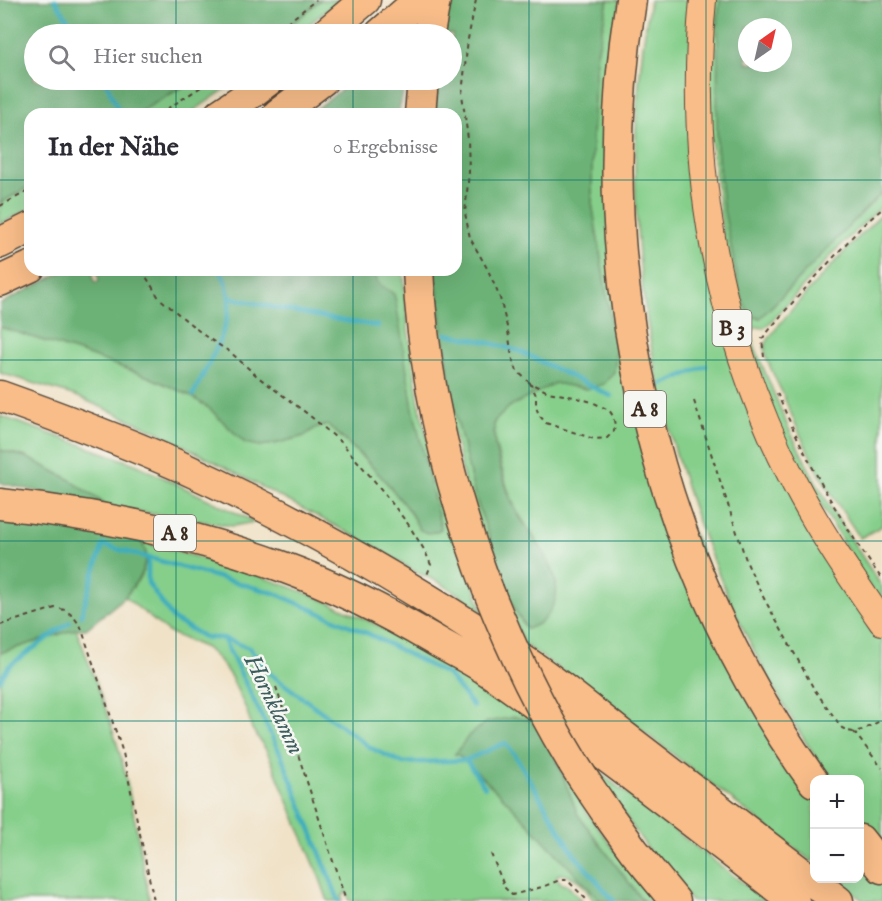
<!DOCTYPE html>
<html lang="de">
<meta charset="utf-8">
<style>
:root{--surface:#fff;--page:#f7f7f7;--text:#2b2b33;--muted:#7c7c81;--line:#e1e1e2}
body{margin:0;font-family:"IM FELL English",serif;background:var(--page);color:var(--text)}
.controls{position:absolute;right:18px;bottom:18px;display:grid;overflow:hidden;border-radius:12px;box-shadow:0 6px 24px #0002}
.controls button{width:54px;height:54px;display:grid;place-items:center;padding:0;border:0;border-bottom:2px solid var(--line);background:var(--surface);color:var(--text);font:30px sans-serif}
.compass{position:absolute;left:738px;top:18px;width:54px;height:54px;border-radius:50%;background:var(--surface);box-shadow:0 6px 24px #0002;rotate:34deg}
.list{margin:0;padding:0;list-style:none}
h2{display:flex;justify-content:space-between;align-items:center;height:78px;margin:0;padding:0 24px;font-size:26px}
h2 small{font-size:20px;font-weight:400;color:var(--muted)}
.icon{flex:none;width:33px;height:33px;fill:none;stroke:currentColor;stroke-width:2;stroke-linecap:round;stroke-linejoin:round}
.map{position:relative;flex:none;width:882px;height:901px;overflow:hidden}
.search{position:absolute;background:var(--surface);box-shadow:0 6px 24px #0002;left:24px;top:24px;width:438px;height:66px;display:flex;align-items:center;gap:15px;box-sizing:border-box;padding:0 21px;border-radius:33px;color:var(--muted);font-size:22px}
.panel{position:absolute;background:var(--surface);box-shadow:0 6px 24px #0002;left:24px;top:108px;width:438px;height:168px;border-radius:18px}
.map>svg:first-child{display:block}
.green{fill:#86cf8b;stroke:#607c54;stroke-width:1.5}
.forest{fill:#6cb277;stroke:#546e4a;stroke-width:1.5;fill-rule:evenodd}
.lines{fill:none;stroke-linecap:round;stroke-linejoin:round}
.stream{stroke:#3eadbc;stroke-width:4.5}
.primary-casing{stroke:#564637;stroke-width:28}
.motorway-casing{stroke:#564637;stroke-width:33}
.path{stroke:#564637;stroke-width:2;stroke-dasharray:4.5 4.5;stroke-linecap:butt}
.primary{stroke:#f8bd89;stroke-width:26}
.motorway{stroke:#f8bd89;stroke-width:30}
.motorway-bridge-casing{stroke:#564637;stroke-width:33;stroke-linecap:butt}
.motorway-bridge{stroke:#f8bd89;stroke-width:30}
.grid{fill:none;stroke:#0f766e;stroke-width:1.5;stroke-opacity:0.55}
.labels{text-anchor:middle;stroke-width:5;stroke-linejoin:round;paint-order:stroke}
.shield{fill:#f6f6f2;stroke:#73675e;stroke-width:1.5}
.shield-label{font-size:21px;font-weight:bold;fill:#3b2a1e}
.water-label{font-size:24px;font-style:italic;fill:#3c5e5d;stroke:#f6f6f2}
</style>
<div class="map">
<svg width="882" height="901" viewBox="0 0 882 901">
<rect width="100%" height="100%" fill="#f6f6f2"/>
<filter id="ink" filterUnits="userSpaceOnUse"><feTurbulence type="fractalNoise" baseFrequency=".0167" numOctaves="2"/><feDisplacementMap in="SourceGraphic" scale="12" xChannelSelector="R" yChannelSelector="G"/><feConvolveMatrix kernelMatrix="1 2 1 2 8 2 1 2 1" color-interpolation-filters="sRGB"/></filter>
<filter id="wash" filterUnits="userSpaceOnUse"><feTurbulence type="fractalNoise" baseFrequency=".008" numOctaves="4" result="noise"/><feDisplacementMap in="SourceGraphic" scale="24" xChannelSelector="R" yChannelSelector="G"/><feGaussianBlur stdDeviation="1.35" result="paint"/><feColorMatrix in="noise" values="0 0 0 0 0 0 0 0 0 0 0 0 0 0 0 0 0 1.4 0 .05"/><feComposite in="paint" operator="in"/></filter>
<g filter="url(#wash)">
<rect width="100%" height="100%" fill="#f0e2c7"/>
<path class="green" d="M320 0H339L297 34H273L297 20Z
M608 0H619L629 386 802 784 814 800V863L604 701 524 644 508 605 465 484 441 374 432 270 437 286 453 402 475 496 515 610 526 629 550 565 537 542 516 510 507 487 495 444 494 422 509 407 555 383 586 389 616 353 592 203V137L596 58Z
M650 0H695L702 241 841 578 882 637V842L860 815V780L831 779C807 747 787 711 767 675 656 471 609 230 650 0Z
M711 0H720L718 21 717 147 723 205 740 294 752 317 760 318C802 277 840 233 882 193V206L838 248 769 324 764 328 756 327 751 334 755 348 788 427 806 463 830 507 882 587V608L783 440 729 285 706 97Z
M194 80H238L189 114H136Z
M30 186V209L0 224V203Z
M882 214V526L860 538C848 519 834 500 823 480 806 451 794 420 781 390 776 380 764 357 765 347 766 332 866 229 882 214Z
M373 270H403L408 330 419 403 440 496 453 538 470 574 483 612 468 600 439 582 412 570 379 549 156 431 76 396 0 373V327L85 354 149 377 189 395 210 409 245 443 260 446 274 444 304 436 317 427 328 425C362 457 398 488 420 530L435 532 441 528 413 409 405 362Z
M0 416 135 464 255 522 233 526 107 507 102 502 67 478 26 457 0 450Z
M142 542C201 558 260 574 316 597 364 617 411 642 455 668 482 685 508 704 535 721L455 754 459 755 508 802 601 901H594C584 887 579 875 559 874L556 877 562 884 567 885 582 901H350L346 891 342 897 343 901H328L319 876 270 758 265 748 252 729 247 711 231 677 219 660 206 648 168 632 125 597 142 575 147 556Z
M76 629C91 668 106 707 118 747 133 797 139 850 150 901H0V653Z
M555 756 588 814 614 849 656 901H643L630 884 578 815Z
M592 767 766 901H691L659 865Z
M860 857 882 883V901H864L835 879 860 878Z"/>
<path class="forest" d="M0 0H320L297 20 273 34H34V80H194L136 114H30V186L0 203Z
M449 0H608L596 58 592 137V203L616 353 614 372 604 384 586 389 555 383 509 407 494 422C494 429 494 437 495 445 498 462 508 496 516 511 530 536 568 574 553 605 546 620 542 623 527 629L515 610 475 496 453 402 437 286 432 270H456V114H432L435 80H452V34H443Z
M720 0H882V193C840 233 802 277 760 318L752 317 748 312 740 294 723 205 717 147 718 21ZM747 27H783V63H747Z
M354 80H406L398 114H310Z
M66 270H92L95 283 99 281 97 270H373L378 283 394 294 396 302 413 409 441 529 435 532 427 533 420 530 410 512 387 483 363 457 328 425 317 427 304 436 274 444 260 446 245 443 210 409 189 395 149 377 85 354 0 327V304Z
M0 450 26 457 67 478 102 502 107 507 0 483Z
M0 519 117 535 142 542 147 556 141 575 125 597 86 629H76L0 653Z
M515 717 535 721 555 756 578 815 630 884 643 901H601L508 802 459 755 455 754 470 734 487 722Z"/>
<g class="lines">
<path class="stream" d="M55 0 78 34
M105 80 120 114
M229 297C278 309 328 319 378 326
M446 334 483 341 519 351 611 396
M663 384 706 366
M193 395C205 369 232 327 229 297 228 289 224 277 220 270
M148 558V583L173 619 206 638H223L282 757 339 901
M81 615 103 545 274 593 369 634 448 675 473 706
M223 638 249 648 269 673 371 748 403 763 466 760 485 787
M0 680 9 666 70 622
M466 760 505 743 515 755 574 854 614 901"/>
</g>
</g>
<g filter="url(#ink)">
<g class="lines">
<g class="primary-casing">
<path id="primary" d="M703 0C687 166 717 335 795 484 820 532 851 577 882 622"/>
</g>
<g class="motorway-casing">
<path id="motorway" d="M631 0C587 272 653 559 814 782
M325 34 365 0
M380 34 419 0
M429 34 435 0
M220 114 253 92 269 80
M278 114 323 80
M420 114 423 80
M0 243 30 228
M418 270C423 379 449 487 488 590
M0 281 30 267
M0 396C59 417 118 439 175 464 300 520 419 590 532 666 569 691 603 721 638 747 705 799 772 850 838 901
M0 504C97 514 191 533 283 567 335 586 386 612 434 640 451 650 469 658 485 669 507 683 527 699 548 714 632 774 713 838 794 901
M608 815 634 851 675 901
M860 840 882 868"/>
</g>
<path class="path" d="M476 0 468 39 462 94 468 139 469 172 465 213 470 238 488 270 500 298 508 331 512 357 517 371 530 383 548 392 574 397 592 402 609 410 613 416 615 425 614 431 607 438 594 439 546 423 539 415 536 407V395L530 383
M273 34 316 0
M159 114 212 80
M0 206 30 190
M142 270 159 298 205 336 230 352 258 377 309 415 342 443 377 484 408 524 425 551 431 565 427 575
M764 357 762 339 784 312 862 226 882 209
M777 393C805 458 840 522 882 579
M694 401 747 563 761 593 814 689 837 721 842 728 848 731 854 732 862 730 882 720
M0 625 55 608 65 610 73 616 81 627 123 753 154 901
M276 687 346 901
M854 732 882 768
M491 854 505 888 512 895 542 887 560 880H567L588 901"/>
<use href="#primary" class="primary"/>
<use href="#motorway" class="motorway"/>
<g class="motorway-bridge-casing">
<path id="motorway-bridge" d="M488 590C511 648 539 707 572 761 583 779 596 797 608 815"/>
</g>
<use href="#motorway-bridge" class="motorway-bridge"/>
</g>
</g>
<path class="grid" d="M176 0V34M353 0V34M529 0V901M706 0V901M176 80V114M353 80V114M0 180H30M456 180H882M176 270V901M353 270V901M0 360H882M0 541H882M0 721H882"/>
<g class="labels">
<g class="shield">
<rect x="712.5" y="310" width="39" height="36" rx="4.5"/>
<rect x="624" y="391" width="42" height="36" rx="4.5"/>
<rect x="154" y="515" width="42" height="36" rx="4.5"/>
</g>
<g class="shield-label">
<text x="732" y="335">B 3</text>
<text x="645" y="416">A 8</text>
<text x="175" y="540">A 8</text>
</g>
<g class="water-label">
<text transform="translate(275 704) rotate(64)" y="8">Hornklamm</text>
</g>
</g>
</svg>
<div class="controls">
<button>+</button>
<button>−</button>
</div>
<svg class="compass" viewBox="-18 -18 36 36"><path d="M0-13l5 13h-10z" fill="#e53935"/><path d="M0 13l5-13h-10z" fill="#7c7c81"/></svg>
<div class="search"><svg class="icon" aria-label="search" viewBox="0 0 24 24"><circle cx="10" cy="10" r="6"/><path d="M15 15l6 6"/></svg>Hier suchen</div>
<section class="panel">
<h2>In der Nähe<small>0 Ergebnisse</small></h2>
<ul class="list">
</ul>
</section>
</div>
